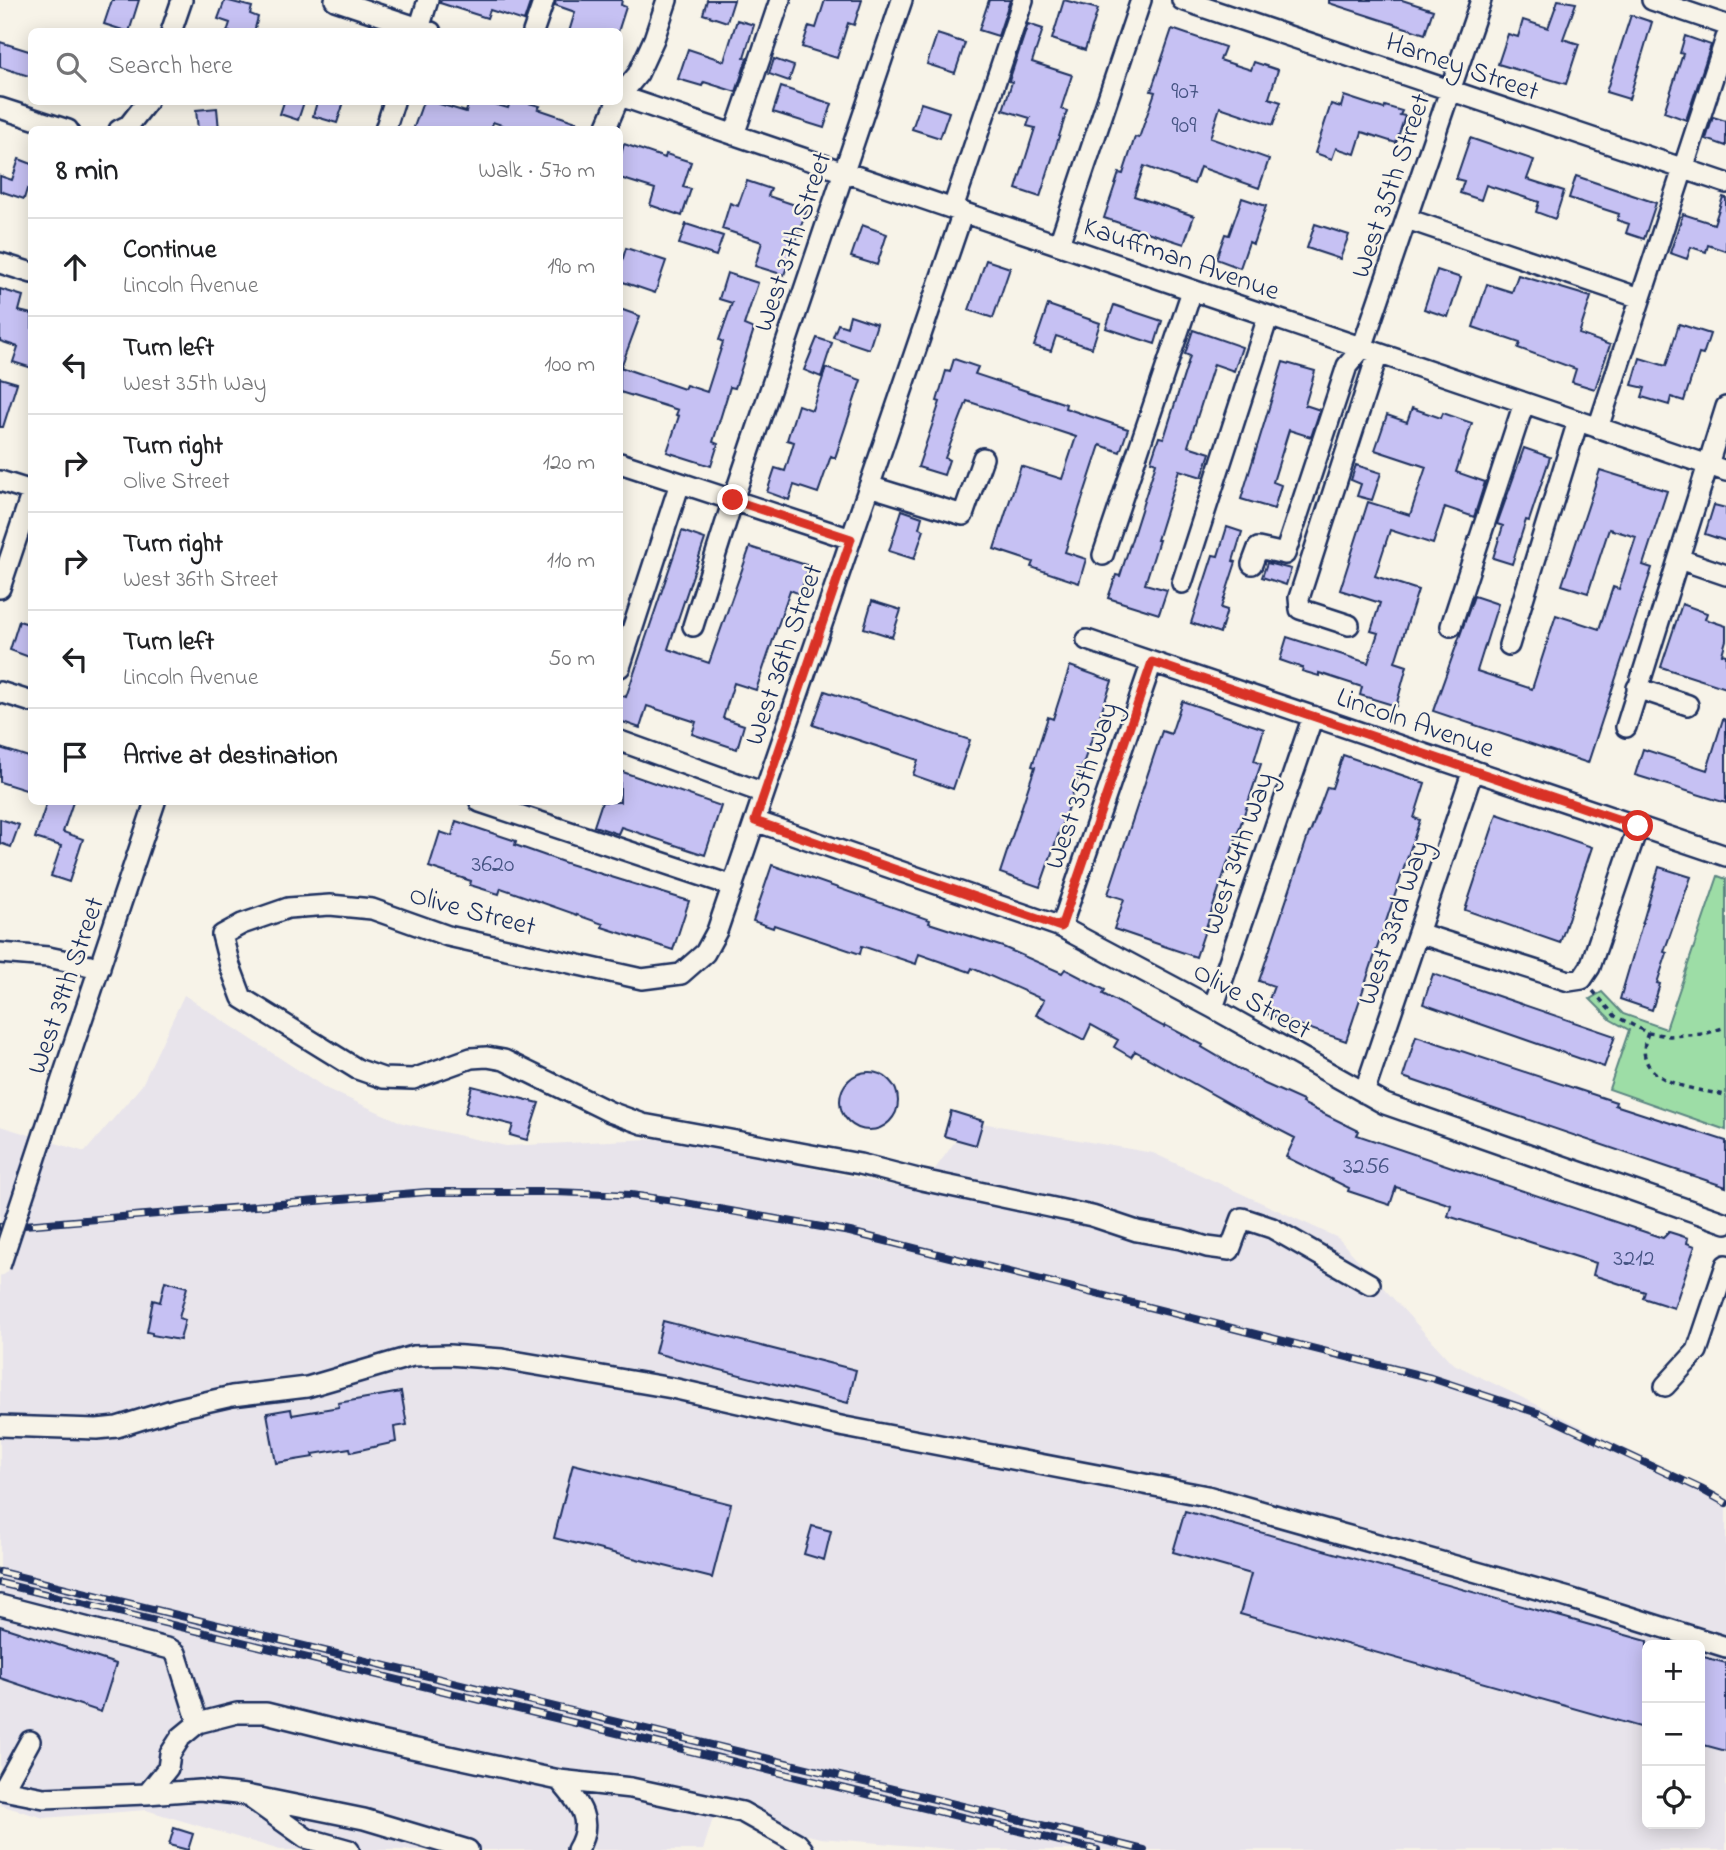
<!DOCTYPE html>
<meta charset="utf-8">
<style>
:root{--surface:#fff;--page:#f2f2f2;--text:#202124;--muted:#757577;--line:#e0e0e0}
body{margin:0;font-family:"Indie Flower",sans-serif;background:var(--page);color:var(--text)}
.controls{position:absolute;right:21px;bottom:21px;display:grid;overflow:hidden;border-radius:10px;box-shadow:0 4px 18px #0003}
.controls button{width:63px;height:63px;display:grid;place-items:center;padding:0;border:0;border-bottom:2px solid var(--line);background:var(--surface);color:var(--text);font:35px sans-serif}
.stop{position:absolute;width:21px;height:21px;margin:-16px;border:5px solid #d93025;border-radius:50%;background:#fff}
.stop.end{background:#d93025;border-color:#fff;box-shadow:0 2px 7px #0008}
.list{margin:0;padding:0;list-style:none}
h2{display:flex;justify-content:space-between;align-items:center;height:91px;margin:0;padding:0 28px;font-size:30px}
h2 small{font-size:23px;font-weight:400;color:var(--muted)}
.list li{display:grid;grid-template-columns:46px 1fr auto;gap:21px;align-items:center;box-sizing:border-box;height:98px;padding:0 28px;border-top:2px solid var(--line)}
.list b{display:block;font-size:26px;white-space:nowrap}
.list p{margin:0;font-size:23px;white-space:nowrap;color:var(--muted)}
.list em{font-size:23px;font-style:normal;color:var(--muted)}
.icon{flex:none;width:38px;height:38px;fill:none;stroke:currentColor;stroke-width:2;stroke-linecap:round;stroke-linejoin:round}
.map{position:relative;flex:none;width:1726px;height:1850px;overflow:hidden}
.search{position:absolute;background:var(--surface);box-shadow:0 4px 18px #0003;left:28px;top:28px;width:595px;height:77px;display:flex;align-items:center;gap:18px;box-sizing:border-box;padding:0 24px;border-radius:10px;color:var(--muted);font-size:26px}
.panel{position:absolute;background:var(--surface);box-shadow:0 4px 18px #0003;left:28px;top:126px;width:595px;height:679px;border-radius:10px}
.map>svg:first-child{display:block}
.built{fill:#e8e4eb;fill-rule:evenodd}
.green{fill:#9ddda6;stroke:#5c8682;stroke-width:2}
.building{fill:#c6c1f3;stroke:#1b2f5e;stroke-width:2}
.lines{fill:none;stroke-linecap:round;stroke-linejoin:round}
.minor-casing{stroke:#1b2f5e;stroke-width:24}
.path{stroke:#1b2f5e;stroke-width:3.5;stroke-dasharray:5 5;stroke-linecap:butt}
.minor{stroke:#f7f3e8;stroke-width:19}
.rail-casing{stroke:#1b2f5e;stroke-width:8}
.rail{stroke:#f7f3e8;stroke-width:5;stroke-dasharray:16;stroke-linecap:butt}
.minor-bridge-casing{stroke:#1b2f5e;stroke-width:24;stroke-linecap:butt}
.minor-bridge{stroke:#f7f3e8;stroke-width:19}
.route{stroke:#d93025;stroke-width:9}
.labels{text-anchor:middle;stroke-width:5;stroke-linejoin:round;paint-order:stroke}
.number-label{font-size:24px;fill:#465483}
.street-label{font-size:28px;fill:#1b2f5e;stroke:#f7f3e8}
</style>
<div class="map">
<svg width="1726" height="1850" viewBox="0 0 1726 1850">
<rect width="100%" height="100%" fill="#f7f3e8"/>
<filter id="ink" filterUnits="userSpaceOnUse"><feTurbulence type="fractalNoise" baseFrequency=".0143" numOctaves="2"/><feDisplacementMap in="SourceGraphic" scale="14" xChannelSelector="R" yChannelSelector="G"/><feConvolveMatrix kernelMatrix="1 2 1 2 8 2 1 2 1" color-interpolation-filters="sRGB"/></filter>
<g filter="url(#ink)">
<path class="built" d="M184 995 327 1089 403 1123 506 1146 671 1138 919 1191 970 1121 1153 1153 1338 1238 1452 1363 1726 1498V1850H962L820 1838 715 1812 703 1850H312L301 1847 300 1850H280L146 1810 44 1818 0 1805V1126L85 1152 142 1085ZM1647 1645H1700V1824H1647Z"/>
<path class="green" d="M1718 876 1726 879V1130L1609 1089 1629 1030 1611 1020 1590 999 1602 992 1623 1014 1666 1029Z"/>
<path class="building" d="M112 0H139L129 32 104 24Z
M225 0 252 7 250 14 258 17 254 32H227L230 23 218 19Z
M441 0H531L524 21 490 10 487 18 440 3Z
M556 0H622L621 5 626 7 618 32H569L575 12 555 5Z
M707 0H734L727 22 703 14Z
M825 0H862L854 25 848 23 837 58 802 47 809 26 816 28Z
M989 0H1010L998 36 979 30Z
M1064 0 1098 9 1085 50 1052 39Z
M1329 0H1402L1433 10 1425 34 1329 3Z
M1558 0 1576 3 1563 39 1579 44 1566 84 1498 64 1508 34 1518 37 1523 20 1548 28Z
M1631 15 1652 22 1629 99 1606 92Z
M737 20 754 25 744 57 747 58 736 92 704 82 702 86 678 79 688 49 724 61Z
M1028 24 1043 29 1032 62 1072 75 1061 109 1067 111 1040 197 1016 189 1035 128 1027 126 1030 118 1003 110 1012 82 1009 81Z
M1172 29 1225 47 1220 60 1251 70 1254 62 1278 70 1269 98 1281 102 1273 125 1220 107 1210 138 1269 159 1259 188 1200 167 1194 184 1144 166 1134 196 1194 216 1184 244 1104 218 1119 173 1123 174 1135 137 1139 138 1155 92 1151 91Z
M937 34 965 43 955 73 927 64Z
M1685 36 1711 45 1686 120 1664 112 1683 54 1680 53Z
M0 42 32 52V77L0 67Z
M774 59 794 66 789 81 769 74Z
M781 87 832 104 824 128 773 112Z
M1344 96 1384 109 1385 106 1402 111 1400 115 1405 116 1396 143 1362 132 1355 154 1336 148 1332 159 1315 153 1331 104 1341 107Z
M284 102H304L298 120 280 114Z
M317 102H344L337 123 313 116Z
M423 102H433L466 112 469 102H487L508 108 510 102H525L540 106 538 109 591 127V130H516L493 122 491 130H413Z
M921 103 949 112 940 138 912 129Z
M217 108 219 130H198L196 110Z
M1713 117 1726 121V146L1706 139Z
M1470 138 1534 160 1527 179 1564 191 1555 219 1536 212 1539 202 1486 185 1481 200 1460 193 1464 181 1456 179Z
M624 144 665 158 666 154 691 162 683 187 691 189 682 216 650 205 655 189 620 178V158Z
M19 159 32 164V191L27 189 24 199 0 191V176L12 180Z
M1576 176 1656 203 1644 239 1626 233 1629 224 1617 220 1619 214 1569 198Z
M747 181 771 189 768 196 807 209 784 275 755 266 762 242 722 229 730 203 738 206Z
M1723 197 1726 198V251L1708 245 1706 252 1691 247 1687 259 1670 253 1683 214 1714 224Z
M1242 198 1266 206 1253 244 1249 242 1240 268 1216 259 1225 234 1229 235Z
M686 224 723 236 716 256 679 244Z
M1315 224 1349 235 1340 259 1307 248Z
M862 225 887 234 877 265 851 257Z
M626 248 666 261 655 293 620 281V268Z
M986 260 1010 268 993 318 969 310Z
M1437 270 1461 278 1448 317 1424 309Z
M727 273 758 283 744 325 754 329 735 388 730 387 713 442 718 444 711 466 667 452 679 416 676 415 678 410 620 392V367L684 389 686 385 707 392 723 342 719 340 732 303 719 299Z
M1518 275 1591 297 1579 334 1610 345 1595 389 1572 382 1576 369 1518 348 1520 343 1473 327 1487 284 1512 292Z
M0 289 23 296 19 311 32 314V368L13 362 18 347 0 341Z
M1048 305 1100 323 1092 348 1056 336 1051 351 1034 346Z
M1114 305 1162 321 1155 344 1106 328Z
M620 309 640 316 621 367 620 366Z
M850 315 877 324 869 349 833 337 838 324 847 327Z
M1679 324 1710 334 1703 355 1699 354 1684 401 1671 397 1669 405 1642 397 1645 388 1632 385 1640 358 1666 366Z
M1193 330 1242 347 1234 371 1214 364 1188 446 1210 453 1202 477 1179 470 1157 540H1159L1145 584 1167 590 1159 614 1108 598 1116 575 1120 576 1156 463 1151 461 1159 437 1164 438 1190 356 1185 354Z
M817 338 832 343 821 377 804 370Z
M954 359 978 367 975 374 1066 404 1065 408 1128 429 1120 452 1100 445 1065 552 1086 559 1079 583 1031 567 1033 562 994 549 1021 466 1062 479 1076 437 967 401 945 458 949 460 944 475 918 467 940 402 937 401 946 371 950 372Z
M1283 362 1315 371 1305 405 1320 410 1311 437 1289 430 1273 482 1281 485 1274 509 1241 499Z
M826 368 861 380 835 458 831 456 818 493 794 485 789 500 767 492 775 468 785 471 794 442 787 440 798 405 812 410Z
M0 378 17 383 3 427H0Z
M1412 408 1441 418 1443 413 1472 423 1456 472 1485 482 1474 517 1445 507 1433 544 1390 530 1375 576 1418 590 1395 662 1407 666 1396 706 1360 695 1362 687 1319 673V676L1302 671 1303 668 1280 660 1287 637 1368 663 1378 633 1371 631 1380 603 1340 590 1368 502 1410 515 1426 467 1375 450 1387 415 1407 422Z
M1524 448 1550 457 1529 521 1526 520 1512 564 1493 558 1503 526 1497 524Z
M1356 465 1381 473 1372 500 1357 496 1361 484 1351 480Z
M1600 470 1667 491 1643 565 1652 568 1588 763 1433 711 1474 596 1498 604 1477 671 1532 689 1556 615 1599 629 1613 587 1619 589 1636 537 1609 529 1588 593 1562 585Z
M1714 505 1726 508V541L1705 534Z
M902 510 922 517 919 528 924 530 914 559 889 551Z
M1227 527 1242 532 1233 561 1236 562 1221 608 1227 610 1220 633 1191 623 1213 555 1218 556Z
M682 531 705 539 668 649 709 663 750 547 809 566 800 594 790 590 756 690 734 683 723 718 744 725 737 749 692 734 696 722 647 706 640 728 620 721V695L626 697Z
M1267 563 1291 569 1286 585 1262 577Z
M872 601 901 610 892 637 864 628Z
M1682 604 1707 613 1705 619 1726 626V640L1722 654 1726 655V688L1661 667Z
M19 621 32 625V658L10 650Z
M1070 666 1112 681 1040 887 1000 873 1035 767 1032 766 1048 717 1053 719Z
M825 691 970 740 953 789 913 775 918 760 813 725Z
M1182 701 1264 729 1254 761 1261 764 1196 957 1114 929 1124 899 1108 894 1162 731 1171 734Z
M1723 719 1726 720V803L1635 775 1643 749 1707 770Z
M0 748 32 758V792L0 782Z
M1343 755 1425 783 1414 818 1420 820 1346 1041 1264 1013 1274 986 1259 981 1309 833H1310L1327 787 1332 788Z
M620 771 721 806 705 855 621 827 618 834 594 826 602 802H620Z
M47 802H73L63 832 83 839 69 882 51 876 61 846 35 838Z
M1497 814 1592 847 1560 943 1465 910Z
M0 819 19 825 11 847 0 843Z
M456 821 516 841 515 845 566 863 689 901 673 950 602 927 603 924 501 888 499 894 470 885 471 881 429 867 440 832 452 836Z
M772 865 930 920 929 923 1003 947 1062 973 1065 969 1105 990 1103 994 1164 1027 1165 1025 1203 1045 1202 1047 1265 1084 1303 1101 1302 1103 1359 1131 1357 1135 1663 1238 1669 1232 1688 1238 1687 1243 1695 1246 1674 1308 1643 1298 1645 1292 1593 1275 1596 1263 1448 1216 1451 1205 1396 1187 1390 1205 1348 1191 1349 1188 1286 1157 1295 1138 1250 1115 1135 1051 1131 1057 1114 1047 1118 1040 1091 1025 1084 1040 1036 1015 1044 1000 972 968 970 972 919 954 916 964 862 946 860 954 774 925 773 928 753 921Z
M1659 867 1691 877 1664 952 1667 953 1657 983 1660 984 1652 1010 1620 999Z
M1433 974 1615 1036 1604 1067 1423 1004Z
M1416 1036 1616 1102 1615 1105 1726 1141V1187L1403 1077Z
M840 1101a29 29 0 1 1 58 0a29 29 0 1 1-58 0Z
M472 1086 539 1103 527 1140 510 1135 513 1125 465 1113Z
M951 1111 983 1121 976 1145 944 1136Z
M165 1281 187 1287 179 1318 185 1320 180 1340 152 1335V1333L147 1332 153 1300 160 1302Z
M663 1321 856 1370 848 1403 655 1353Z
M401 1392 407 1425 394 1427 396 1442 351 1452 350 1448 313 1454 314 1457 276 1463 267 1413 291 1409 292 1415 339 1407 338 1403Z
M573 1464 731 1504 712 1578 554 1538Z
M1185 1511 1647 1641V1729L1240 1614 1251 1574 1173 1552Z
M812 1526 831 1531 824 1560 804 1554Z
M0 1626 116 1664 101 1712 0 1678Z
M1700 1656 1726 1663V1751L1700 1744Z
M174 1828 193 1834 188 1850 169 1845Z"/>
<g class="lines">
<g class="minor-casing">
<path id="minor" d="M335 0 431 32
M1182 0 1726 183
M1652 0 1726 25
M171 32 182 0
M418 32 428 0
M533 32 544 0
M620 96 1726 471
M620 96 638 74 654 39 667 0
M0 108 68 130
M119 130 129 125 147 102
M385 130 394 102
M605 130 617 102
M734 135 780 0
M953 208 1023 0
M963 212 717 931 705 953 681 974 642 979 448 936 372 909 330 905 288 908 242 924 222 935 230 966 242 998 357 1069 383 1078 413 1079 471 1058 487 1057 504 1060 610 1112 643 1124 860 1164 922 1180 1092 1216 1137 1231 1181 1239 1207 1247 1230 1250 1242 1218 1272 1228 1370 1284
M1407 219 1640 298
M1059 244 1141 0
M0 263 32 273
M1598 428 1726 38
M620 463 851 539
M0 481 32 491
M869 486 963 515 983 458
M1103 555 1192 291
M1679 559 1726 575
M1252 564 1258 548 1285 554 1347 366 1362 348 1481 0
M1182 583 1268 317
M0 588 32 492
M1349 625 1300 609 1299 598 1378 353
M693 626 733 500 902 0
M1451 626 1524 403
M1087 640 1726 856
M1509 645 1578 421
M620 667 680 483
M1637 688 1688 705
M0 692 32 702
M1626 727 1726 407
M620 741 764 793
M480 802 733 886
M755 821 1061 927 1213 1008 1385 1104 1726 1223
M1061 927 1152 662
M1418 933 1569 981 1582 979 1590 967 1638 826
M0 953 48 957 100 968
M1213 1008 1313 716
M58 1091 155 802
M1364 1093 1473 770
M1665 1386 1697 1351 1726 1265
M0 1426 97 1429 117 1427 175 1409 232 1396 307 1387 413 1356 449 1355 502 1359 672 1388 845 1427 1207 1496 1569 1598 1726 1647
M0 1605 170 1649 176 1653 198 1723
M559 1780C579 1803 595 1820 577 1850
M0 1789 3 1790 30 1741
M3 1790 44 1798 147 1794 200 1790 246 1795 364 1819 468 1850
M147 1794 168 1768 170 1754 181 1737 198 1723 237 1713H266L375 1740 559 1780 631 1788 742 1812 797 1843 803 1850
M253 1800 306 1838 349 1850"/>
</g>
<path class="path" d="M1593 991 1615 1016 1648 1033 1670 1036 1704 1034 1726 1027
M1648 1033C1628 1082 1692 1089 1726 1095"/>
<use href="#minor" class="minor"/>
<g class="rail-casing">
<path id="rail" d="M0 1227 427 1192H555L631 1195 674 1201 850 1232 1431 1378 1541 1414 1701 1489 1726 1503
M0 1572 1144 1850
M0 1583 1097 1850"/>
</g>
<use href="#rail" class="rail"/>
<g class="minor-bridge-casing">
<path id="minor-bridge" d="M0 1266 58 1091"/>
</g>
<use href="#minor-bridge" class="minor-bridge"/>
</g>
</g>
<g class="lines" filter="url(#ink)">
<path class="route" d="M733 500 851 539 755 821 1061 927 1152 662 1638 826"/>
</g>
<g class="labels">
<g class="number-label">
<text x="1185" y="98">907</text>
<text x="1184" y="132">909</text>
<text x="493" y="871">3620</text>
<text x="1366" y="1173">3256</text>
<text x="1634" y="1265">3212</text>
</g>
<g class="street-label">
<text transform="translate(1463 65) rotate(19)" y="10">Harney Street</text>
<text transform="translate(1389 185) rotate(-71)" y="10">West 35th Street</text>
<text transform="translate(791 241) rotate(-71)" y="10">West 37th Street</text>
<text transform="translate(1182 257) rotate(19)" y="10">Kauffman Avenue</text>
<text transform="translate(782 654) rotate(-71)" y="10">West 36th Street</text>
<text transform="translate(1416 721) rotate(19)" y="10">Lincoln Avenue</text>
<text transform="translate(1080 785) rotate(-71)" y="10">West 35th Way</text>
<text transform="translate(1236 853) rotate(-71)" y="10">West 34th Way</text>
<text transform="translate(473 909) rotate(15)" y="10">Olive Street</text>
<text transform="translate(1392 922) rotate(-71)" y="10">West 33rd Way</text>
<text transform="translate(64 985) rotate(-71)" y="10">West 39th Street</text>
<text transform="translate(1253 999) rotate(29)" y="10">Olive Street</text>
</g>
</g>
</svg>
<div class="controls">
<button>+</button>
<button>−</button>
<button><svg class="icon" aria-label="locate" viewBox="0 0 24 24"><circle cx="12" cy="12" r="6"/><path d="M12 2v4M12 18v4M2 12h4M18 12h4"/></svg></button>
</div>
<div class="stop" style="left:1638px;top:826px"></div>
<div class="stop end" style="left:733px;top:500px"></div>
<div class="search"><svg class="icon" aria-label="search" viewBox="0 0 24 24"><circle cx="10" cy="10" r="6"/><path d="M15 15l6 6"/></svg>Search here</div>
<section class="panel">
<h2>8 min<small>Walk · 570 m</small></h2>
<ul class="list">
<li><svg class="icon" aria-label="ahead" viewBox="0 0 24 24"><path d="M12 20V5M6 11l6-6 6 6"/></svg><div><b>Continue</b><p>Lincoln Avenue</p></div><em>190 m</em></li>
<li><svg class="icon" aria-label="left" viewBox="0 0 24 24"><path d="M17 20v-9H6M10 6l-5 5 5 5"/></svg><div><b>Turn left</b><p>West 35th Way</p></div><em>100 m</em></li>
<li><svg class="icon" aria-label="right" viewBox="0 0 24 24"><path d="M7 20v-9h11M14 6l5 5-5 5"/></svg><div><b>Turn right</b><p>Olive Street</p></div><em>120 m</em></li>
<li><svg class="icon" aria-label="right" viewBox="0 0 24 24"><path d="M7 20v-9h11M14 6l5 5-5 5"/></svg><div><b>Turn right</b><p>West 36th Street</p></div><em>110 m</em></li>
<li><svg class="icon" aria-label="left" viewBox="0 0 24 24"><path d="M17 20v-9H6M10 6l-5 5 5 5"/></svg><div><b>Turn left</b><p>Lincoln Avenue</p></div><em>50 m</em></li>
<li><svg class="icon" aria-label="arrive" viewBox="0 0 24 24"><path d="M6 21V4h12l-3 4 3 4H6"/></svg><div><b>Arrive at destination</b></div></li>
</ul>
</section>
</div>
